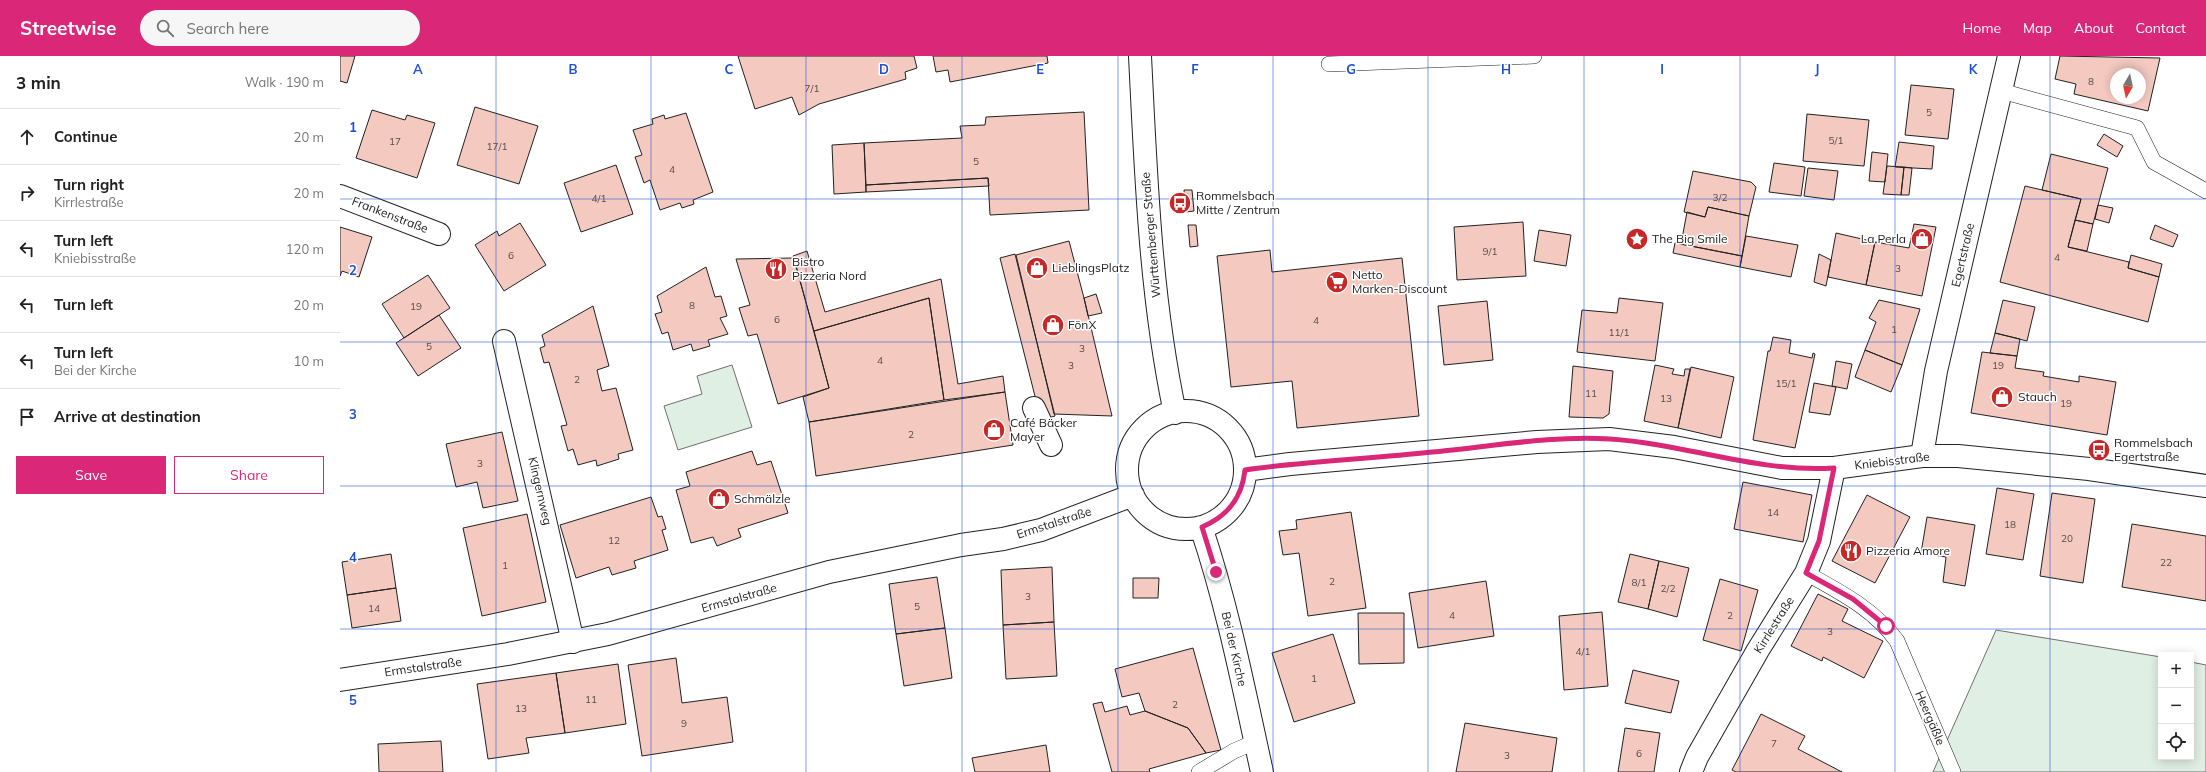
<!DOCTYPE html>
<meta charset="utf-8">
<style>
:root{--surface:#fff;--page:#f6f6f6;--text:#222;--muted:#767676;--line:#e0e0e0;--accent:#db2777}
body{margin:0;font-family:Mulish,sans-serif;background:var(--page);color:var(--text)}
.controls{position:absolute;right:12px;bottom:12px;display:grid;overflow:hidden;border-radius:0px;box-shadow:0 2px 10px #0003}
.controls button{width:36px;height:36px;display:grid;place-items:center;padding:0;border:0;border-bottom:1px solid var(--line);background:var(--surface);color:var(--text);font:20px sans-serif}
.compass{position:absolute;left:1770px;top:12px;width:36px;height:36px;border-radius:50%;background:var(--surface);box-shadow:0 2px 10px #0003;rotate:189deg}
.stop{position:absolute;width:12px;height:12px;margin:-9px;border:3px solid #db2777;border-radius:50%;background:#fff}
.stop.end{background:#db2777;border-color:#fff;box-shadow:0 1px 4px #0008}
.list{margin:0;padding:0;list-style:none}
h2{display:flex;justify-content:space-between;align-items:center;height:52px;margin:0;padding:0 16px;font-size:17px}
h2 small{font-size:13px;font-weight:400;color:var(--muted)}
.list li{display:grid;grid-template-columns:26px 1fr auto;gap:12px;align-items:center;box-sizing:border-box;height:56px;padding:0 16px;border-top:1px solid var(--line)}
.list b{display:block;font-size:15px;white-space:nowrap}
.list p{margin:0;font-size:13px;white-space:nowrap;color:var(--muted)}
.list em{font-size:13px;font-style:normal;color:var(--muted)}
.actions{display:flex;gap:8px;padding:12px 16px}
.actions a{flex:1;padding:9px 0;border:1px solid var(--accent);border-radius:0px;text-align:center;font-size:14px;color:var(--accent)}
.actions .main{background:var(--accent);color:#fff}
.icon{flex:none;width:22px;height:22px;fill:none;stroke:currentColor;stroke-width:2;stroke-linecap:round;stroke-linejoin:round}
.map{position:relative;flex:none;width:1866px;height:716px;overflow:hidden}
header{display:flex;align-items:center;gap:24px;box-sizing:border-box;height:56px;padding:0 20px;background:var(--accent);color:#fff}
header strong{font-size:19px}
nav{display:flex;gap:22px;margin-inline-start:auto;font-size:14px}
.search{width:280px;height:36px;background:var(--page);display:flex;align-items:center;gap:10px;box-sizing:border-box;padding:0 14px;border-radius:22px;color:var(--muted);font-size:15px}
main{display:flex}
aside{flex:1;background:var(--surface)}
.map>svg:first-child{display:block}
.green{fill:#e0efe3;stroke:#6f6f6f}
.building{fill:#f3c9c0;stroke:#222;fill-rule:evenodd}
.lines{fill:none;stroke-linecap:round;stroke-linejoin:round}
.lane-casing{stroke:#222;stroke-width:16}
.street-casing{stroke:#222;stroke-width:24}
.secondary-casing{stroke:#222;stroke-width:24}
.lane{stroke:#fff;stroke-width:15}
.street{stroke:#fff;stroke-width:22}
.secondary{stroke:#fff;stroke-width:22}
.route{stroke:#db2777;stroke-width:5}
.grid{fill:none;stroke:#1d4ed8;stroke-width:1;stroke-opacity:0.55}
.labels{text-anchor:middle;stroke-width:3;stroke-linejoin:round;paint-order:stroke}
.number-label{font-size:10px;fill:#564c4a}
.poi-label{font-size:12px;fill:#222;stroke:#fff;text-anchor:start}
.street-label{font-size:12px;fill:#222;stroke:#fff}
.grid-label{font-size:13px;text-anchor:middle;font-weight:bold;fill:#1d4ed8;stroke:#fff;stroke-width:3;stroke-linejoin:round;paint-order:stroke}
</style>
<header>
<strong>Streetwise</strong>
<div class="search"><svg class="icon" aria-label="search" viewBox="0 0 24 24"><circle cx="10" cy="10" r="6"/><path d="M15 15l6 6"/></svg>Search here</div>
<nav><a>Home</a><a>Map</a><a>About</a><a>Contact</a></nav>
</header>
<main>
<aside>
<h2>3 min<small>Walk · 190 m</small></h2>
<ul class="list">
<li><svg class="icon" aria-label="ahead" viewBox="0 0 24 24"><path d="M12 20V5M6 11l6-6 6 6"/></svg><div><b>Continue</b></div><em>20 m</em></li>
<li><svg class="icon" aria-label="right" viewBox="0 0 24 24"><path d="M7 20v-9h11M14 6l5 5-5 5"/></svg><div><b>Turn right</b><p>Kirrlestraße</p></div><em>20 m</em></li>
<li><svg class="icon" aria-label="left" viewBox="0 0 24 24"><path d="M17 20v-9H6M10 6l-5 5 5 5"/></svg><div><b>Turn left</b><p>Kniebisstraße</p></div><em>120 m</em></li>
<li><svg class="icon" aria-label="left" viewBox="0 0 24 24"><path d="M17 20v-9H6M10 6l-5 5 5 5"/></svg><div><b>Turn left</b></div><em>20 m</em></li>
<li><svg class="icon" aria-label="left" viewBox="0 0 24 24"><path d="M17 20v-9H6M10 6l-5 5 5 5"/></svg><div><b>Turn left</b><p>Bei der Kirche</p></div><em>10 m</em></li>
<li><svg class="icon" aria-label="arrive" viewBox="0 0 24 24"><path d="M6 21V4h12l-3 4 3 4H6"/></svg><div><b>Arrive at destination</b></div></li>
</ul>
<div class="actions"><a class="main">Save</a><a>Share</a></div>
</aside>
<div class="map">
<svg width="1866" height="716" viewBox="0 0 1866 716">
<rect width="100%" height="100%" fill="#fff"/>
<path class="green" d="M392 309 412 371 338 394 324 350 362 338 357 320Z
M1656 574 1821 601V701H1851V606L1866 609V716H1593Z"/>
<path class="building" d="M0 0H15L7 27 0 25Z
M398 0H574L577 12 565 16 566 23 479 48 459 59 452 41 415 53Z
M593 0H707L708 7 610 26 608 14 596 16Z
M1720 0 1820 2 1808 55 1734 38 1736 28 1715 23ZM1776 18H1800V42H1776Z
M1571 29 1614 33 1608 83 1565 79Z
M135 51 198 70 179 128 117 109Z
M32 54 65 64 67 59 95 67 77 122 16 102Z
M744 56 749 154 650 159 648 122 526 129 524 87 622 82 620 70 645 69 646 61Z
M346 57 373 136 353 144 354 148 342 152 340 147 320 154 310 124 304 127 295 101 302 99 293 74 313 68 312 63 324 59 325 63Z
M1467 58 1529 64 1524 110 1463 105Z
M1764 78 1783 90 1777 101 1757 89Z
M1559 86 1594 90 1592 113 1555 111Z
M524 87 526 136 494 138 492 89Z
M1532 96 1548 98 1545 126 1529 125Z
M1711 98 1768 112 1753 168 1735 164 1741 143 1702 134Z
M1434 107 1465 111 1461 140 1429 136Z
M276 109 293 158 241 176 224 127Z
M1547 110 1564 111 1561 139 1543 138Z
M1564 111 1572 112 1569 139H1561Z
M1468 112 1498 115 1494 144 1464 140Z
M1353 115 1411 126 1416 131 1409 160 1368 151 1365 161 1344 156Z
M648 122 649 130 526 136V129Z
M1685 130 1741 143 1728 191 1789 206 1788 212 1819 221 1808 266 1660 226Z
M844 134H852L854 155 846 156Z
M1758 149 1773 152 1769 167 1755 163Z
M1368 151 1409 160 1402 200 1341 188 1347 156 1365 161Z
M1735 164 1753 168 1747 195 1728 191Z
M1183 166 1186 220 1117 224 1114 171Z
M180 167 206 209 164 235 135 189 157 175 159 180Z
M1574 168 1596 171 1582 240 1526 229 1535 186 1569 192Z
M848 169H856L858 190 850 191Z
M1815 169 1838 179 1833 191 1810 183Z
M0 171 32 181 19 221 2 215 0 220Z
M1199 174 1231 179 1226 210 1194 205Z
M1496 177 1535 186 1526 229 1488 221Z
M1406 180 1458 189 1451 221 1400 211Z
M729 185 744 242 772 360 714 358 676 199Z
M1335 187 1402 200 1400 211 1333 197Z
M930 194 932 216 1062 202 1079 360 957 372 952 325 891 331 877 200Z
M467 195 485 256 601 223 618 328 663 320 665 336 604 344 589 242 474 275 453 200Z
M675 198 715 360 701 364 660 202Z
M1479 198 1491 204 1486 230 1474 226Z
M1791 199 1822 208 1819 221 1788 212Z
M454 202 489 332 438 348 417 278 408 280 399 252 410 249 396 203Z
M366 211 375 241 381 240 387 260 380 262 388 278 368 284 370 290 353 295 351 288 333 294 328 276 322 278 315 258 322 256 317 240Z
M88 219 110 252 64 282 42 248Z
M756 238 762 257 748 260 744 242Z
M589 242 604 344 469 366 463 341 489 332 474 275Z
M1279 242 1323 247 1315 305 1237 296 1242 254 1277 257Z
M1539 244 1580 253 1562 309 1525 294 1536 266 1529 262Z
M1663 244 1695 251 1687 285 1655 277Z
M1147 245 1153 304 1104 309 1098 250Z
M253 250 269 310 257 314 262 335 276 332 293 394 278 398 279 403 257 410 256 404 238 409 233 393 228 395 221 370 227 369 209 306 204 307 200 292 205 290 202 279Z
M99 259 121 292 78 320 56 287Z
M1655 277 1680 283 1677 300 1650 297Z
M1433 281 1451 284 1449 297 1472 302 1473 297 1475 298 1455 392 1413 384 1428 295H1430Z
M1525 294 1562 309 1551 336 1515 321Z
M1642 296 1677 300 1675 312 1704 316 1703 320 1739 326V320L1776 326 1767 379 1631 357Z
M1496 305 1512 308 1507 333 1492 330Z
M1315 309 1334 313 1332 318 1344 320 1345 313H1350L1338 372 1304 365Z
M1233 310 1273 315 1269 358 1263 362 1229 361Z
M1351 311 1394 321 1381 382 1338 372Z
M1474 327 1496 331 1490 359 1469 356Z
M665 336 673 389 476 420 469 366Z
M162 376 178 445 143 452 137 426 116 431 106 388Z
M412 395 417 409 431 405 448 457 398 473 401 481 377 490 373 481 351 487 336 434 350 430 346 416Z
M1403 426 1472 439 1463 486 1394 473Z
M1657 432 1694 438 1683 504 1646 498Z
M1712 437 1755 443 1743 527 1700 520Z
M1527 439 1570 461 1535 527 1492 505Z
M311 441 318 461 322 460 326 473 322 474 328 494 294 505 296 512 272 519 269 511 236 522 220 469Z
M1011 456 1026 552 968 560 959 497 943 499 939 475 957 473 956 464Z
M187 458 206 546 142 560 123 472Z
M1587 461 1635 469 1625 530 1603 526 1606 501 1581 497Z
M1792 468 1866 480V545L1782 531Z
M51 498 56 532 7 539 2 506Z
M1290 498 1319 505 1308 553 1278 546Z
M1319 505 1349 512 1337 561 1308 553Z
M712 511 714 566 663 569 661 514Z
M597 521 605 572 556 578 549 528Z
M793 522H819L818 542H793Z
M1380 523 1418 534 1401 595 1363 584Z
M1146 525 1154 580 1078 592 1069 537Z
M56 532 61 565 12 572 7 539Z
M1478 538 1508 553 1502 565 1543 585 1524 622 1483 601 1482 605 1451 590Z
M1262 556 1268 630 1224 634 1219 560Z
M1018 557H1064V607L1019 608Z
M714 566 717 620 666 623 663 569Z
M605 572 612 622 564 630 556 578Z
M993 578 1015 647 954 666 932 597Z
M853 592 881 694 866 697 848 672 805 655 799 637 782 641 775 613Z
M336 602 342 647 387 641 393 686 302 700 288 609Z
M278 608 286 668 225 677 216 617Z
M1293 614 1339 625 1331 657 1285 647Z
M216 617 225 677 186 682 189 697 148 703 137 628Z
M762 646 765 656 787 650 790 659 805 655 848 672 866 697 809 713 810 716H772L753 648Z
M1421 658 1465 680 1458 693 1502 716H1396L1392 714Z
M1125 667 1217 682 1212 716H1116Z
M1285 672 1320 677 1314 716H1278Z
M101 685 103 716H39L38 688Z
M706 689 710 716H635L632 702Z"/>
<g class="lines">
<g class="lane-casing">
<path id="lane" d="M989 8 1194 0
M1661 35 1797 72 1814 106 1866 135
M1466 517C1500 536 1534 553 1557 585L1613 716
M859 716 894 695 915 686"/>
</g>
<g class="street-casing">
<path id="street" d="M0 140 99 178
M164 285 233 586
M694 352 711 389
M1582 400 1596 315 1669 0
M1351 716 1357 701 1418 594 1466 517 1479 485 1494 412"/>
</g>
<g class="secondary-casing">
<path id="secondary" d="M800 0C806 119 810 239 835 357
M787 414a59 59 0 1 1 118 0a59 59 0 1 1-118 0Z
M905 414 950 408 1197 386 1269 383 1334 391 1442 412H1494L1582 400H1618L1749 413 1866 430
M861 471C888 551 904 634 922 716
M0 624 168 598 268 578 489 516 621 489 663 483 701 474 793 439"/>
</g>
<use href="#lane" class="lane"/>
<use href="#street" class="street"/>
<use href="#secondary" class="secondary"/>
</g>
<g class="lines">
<path class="route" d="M876 516 862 471C888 460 902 442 905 414 967 405 1030 403 1092 396 1149 391 1212 379 1270 383 1346 388 1418 417 1494 412L1479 485 1466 517 1513 543 1546 570"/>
</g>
<path class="grid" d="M156 0V716M311 0V716M466 0V716M622 0V716M778 0V716M933 0V716M1088 0V716M1244 0V716M1400 0V716M1555 0V716M1710 0V716M0 143H1866M0 286H1866M0 430H1866M0 573H1866"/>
<defs>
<g id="bus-disc" transform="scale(1.15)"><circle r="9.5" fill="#c62828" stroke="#fff"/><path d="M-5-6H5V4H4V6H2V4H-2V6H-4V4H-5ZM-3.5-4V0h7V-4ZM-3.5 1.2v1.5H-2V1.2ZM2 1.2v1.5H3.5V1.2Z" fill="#fff"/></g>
<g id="sight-disc" transform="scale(1.15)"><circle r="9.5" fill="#c62828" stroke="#fff"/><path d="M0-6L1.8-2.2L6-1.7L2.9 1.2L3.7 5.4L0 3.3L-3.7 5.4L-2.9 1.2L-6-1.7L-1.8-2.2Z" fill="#fff"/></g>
<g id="shop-disc" transform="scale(1.15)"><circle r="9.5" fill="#c62828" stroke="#fff"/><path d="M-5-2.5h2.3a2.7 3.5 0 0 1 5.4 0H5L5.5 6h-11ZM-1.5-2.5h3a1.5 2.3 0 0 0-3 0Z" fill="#fff"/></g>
<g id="restaurant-disc" transform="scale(1.15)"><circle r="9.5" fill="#c62828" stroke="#fff"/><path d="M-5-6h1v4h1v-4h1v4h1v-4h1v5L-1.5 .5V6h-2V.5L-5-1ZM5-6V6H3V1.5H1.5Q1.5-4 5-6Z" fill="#fff"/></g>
<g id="supermarket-disc" transform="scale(1.15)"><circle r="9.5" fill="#c62828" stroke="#fff"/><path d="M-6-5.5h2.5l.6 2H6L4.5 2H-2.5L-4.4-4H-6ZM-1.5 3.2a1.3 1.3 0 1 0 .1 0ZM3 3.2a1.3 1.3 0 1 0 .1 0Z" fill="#fff"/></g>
</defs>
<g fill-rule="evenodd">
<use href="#bus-disc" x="840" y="147"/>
<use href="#sight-disc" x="1297" y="183"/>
<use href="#shop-disc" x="1582" y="183"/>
<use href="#shop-disc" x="697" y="212"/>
<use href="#restaurant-disc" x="436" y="213"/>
<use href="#supermarket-disc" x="997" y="226"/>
<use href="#shop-disc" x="713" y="269"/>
<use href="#shop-disc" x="1662" y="341"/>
<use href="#shop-disc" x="654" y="374"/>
<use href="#bus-disc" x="1759" y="394"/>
<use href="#shop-disc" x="379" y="443"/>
<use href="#restaurant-disc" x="1511" y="495"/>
</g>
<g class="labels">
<g class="number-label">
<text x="1751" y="29">8</text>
<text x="472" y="36">7/1</text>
<text x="1589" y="60">5</text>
<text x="1496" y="88">5/1</text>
<text x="55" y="89">17</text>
<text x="157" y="94">17/1</text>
<text x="636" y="109">5</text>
<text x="332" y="117">4</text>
<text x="1380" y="145">3/2</text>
<text x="259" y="146">4/1</text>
<text x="1150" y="199">9/1</text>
<text x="171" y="203">6</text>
<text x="1717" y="205">4</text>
<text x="1558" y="216">3</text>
<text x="352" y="253">8</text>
<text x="76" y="254">19</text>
<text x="437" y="267">6</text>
<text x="976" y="268">4</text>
<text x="1554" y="277">1</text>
<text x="1279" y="280">11/1</text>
<text x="89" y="294">5</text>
<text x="742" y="296">3</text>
<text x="540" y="308">4</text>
<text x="731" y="313">3</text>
<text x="1658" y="313">19</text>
<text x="237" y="327">2</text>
<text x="1446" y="331">15/1</text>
<text x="1251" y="341">11</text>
<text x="1326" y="346">13</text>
<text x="1726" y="351">19</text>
<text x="571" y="382">2</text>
<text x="140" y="411">3</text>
<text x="1433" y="460">14</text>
<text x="1670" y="472">18</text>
<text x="1727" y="486">20</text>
<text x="274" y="488">12</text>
<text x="1826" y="510">22</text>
<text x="165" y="513">1</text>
<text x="992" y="529">2</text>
<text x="1299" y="530">8/1</text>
<text x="1328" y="536">2/2</text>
<text x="688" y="544">3</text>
<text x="577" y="554">5</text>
<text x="34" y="556">14</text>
<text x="1112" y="563">4</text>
<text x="1390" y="563">2</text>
<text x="1490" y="579">3</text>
<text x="1243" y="599">4/1</text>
<text x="974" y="626">1</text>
<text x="251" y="647">11</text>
<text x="835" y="652">2</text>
<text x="181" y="656">13</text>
<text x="344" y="671">9</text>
<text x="1434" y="691">7</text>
<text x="1299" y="701">6</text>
<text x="1167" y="703">3</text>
</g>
<g class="poi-label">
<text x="856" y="144">Rommelsbach<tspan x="856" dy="14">Mitte / Zentrum</tspan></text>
<text x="1312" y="187">The Big Smile</text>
<text x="1566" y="187" text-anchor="end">La Perla</text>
<text x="452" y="210">Bistro<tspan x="452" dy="14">Pizzeria Nord</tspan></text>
<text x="712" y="216">LieblingsPlatz</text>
<text x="1012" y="223">Netto<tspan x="1012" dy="14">Marken-Discount</tspan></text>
<text x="728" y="273">FönX</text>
<text x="1678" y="345">Stauch</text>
<text x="670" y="371">Café Bäcker<tspan x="670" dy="14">Mayer</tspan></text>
<text x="1774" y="391">Rommelsbach<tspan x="1774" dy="14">Egertstraße</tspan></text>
<text x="394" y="447">Schmälzle</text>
<text x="1526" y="499">Pizzeria Amore</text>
</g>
<g class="street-label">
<text transform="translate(50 159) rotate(21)" y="4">Frankenstraße</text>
<text transform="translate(811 179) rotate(-95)" y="4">Württemberger Straße</text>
<text transform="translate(1623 199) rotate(-77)" y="4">Egertstraße</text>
<text transform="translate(1552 405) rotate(-7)" y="4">Kniebisstraße</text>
<text transform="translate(200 435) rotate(77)" y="4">Klingernweg</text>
<text transform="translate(714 467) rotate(-18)" y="4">Ermstalstraße</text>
<text transform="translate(399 542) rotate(-16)" y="4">Ermstalstraße</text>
<text transform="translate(1434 569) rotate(-58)" y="4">Kirrlestraße</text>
<text transform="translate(894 593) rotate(77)" y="4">Bei der Kirche</text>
<text transform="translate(83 611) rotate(-8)" y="4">Ermstalstraße</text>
<text transform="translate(1590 662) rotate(67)" y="4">Heergäßle</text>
</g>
</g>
<g class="grid-label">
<text x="78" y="18">A</text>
<text x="233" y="18">B</text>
<text x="389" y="18">C</text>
<text x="544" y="18">D</text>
<text x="700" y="18">E</text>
<text x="855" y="18">F</text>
<text x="1011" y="18">G</text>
<text x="1166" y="18">H</text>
<text x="1322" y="18">I</text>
<text x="1477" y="18">J</text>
<text x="1633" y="18">K</text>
<text x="13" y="76">1</text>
<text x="13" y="219">2</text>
<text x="13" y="363">3</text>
<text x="13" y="506">4</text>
<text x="13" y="649">5</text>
</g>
</svg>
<div class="controls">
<button>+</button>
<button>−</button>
<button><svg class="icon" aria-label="locate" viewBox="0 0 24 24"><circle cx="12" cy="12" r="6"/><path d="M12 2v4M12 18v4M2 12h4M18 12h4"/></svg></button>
</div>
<svg class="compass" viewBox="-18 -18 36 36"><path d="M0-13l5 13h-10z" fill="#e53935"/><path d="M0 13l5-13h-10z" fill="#767676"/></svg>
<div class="stop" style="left:1546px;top:570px"></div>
<div class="stop end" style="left:876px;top:516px"></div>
</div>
</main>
